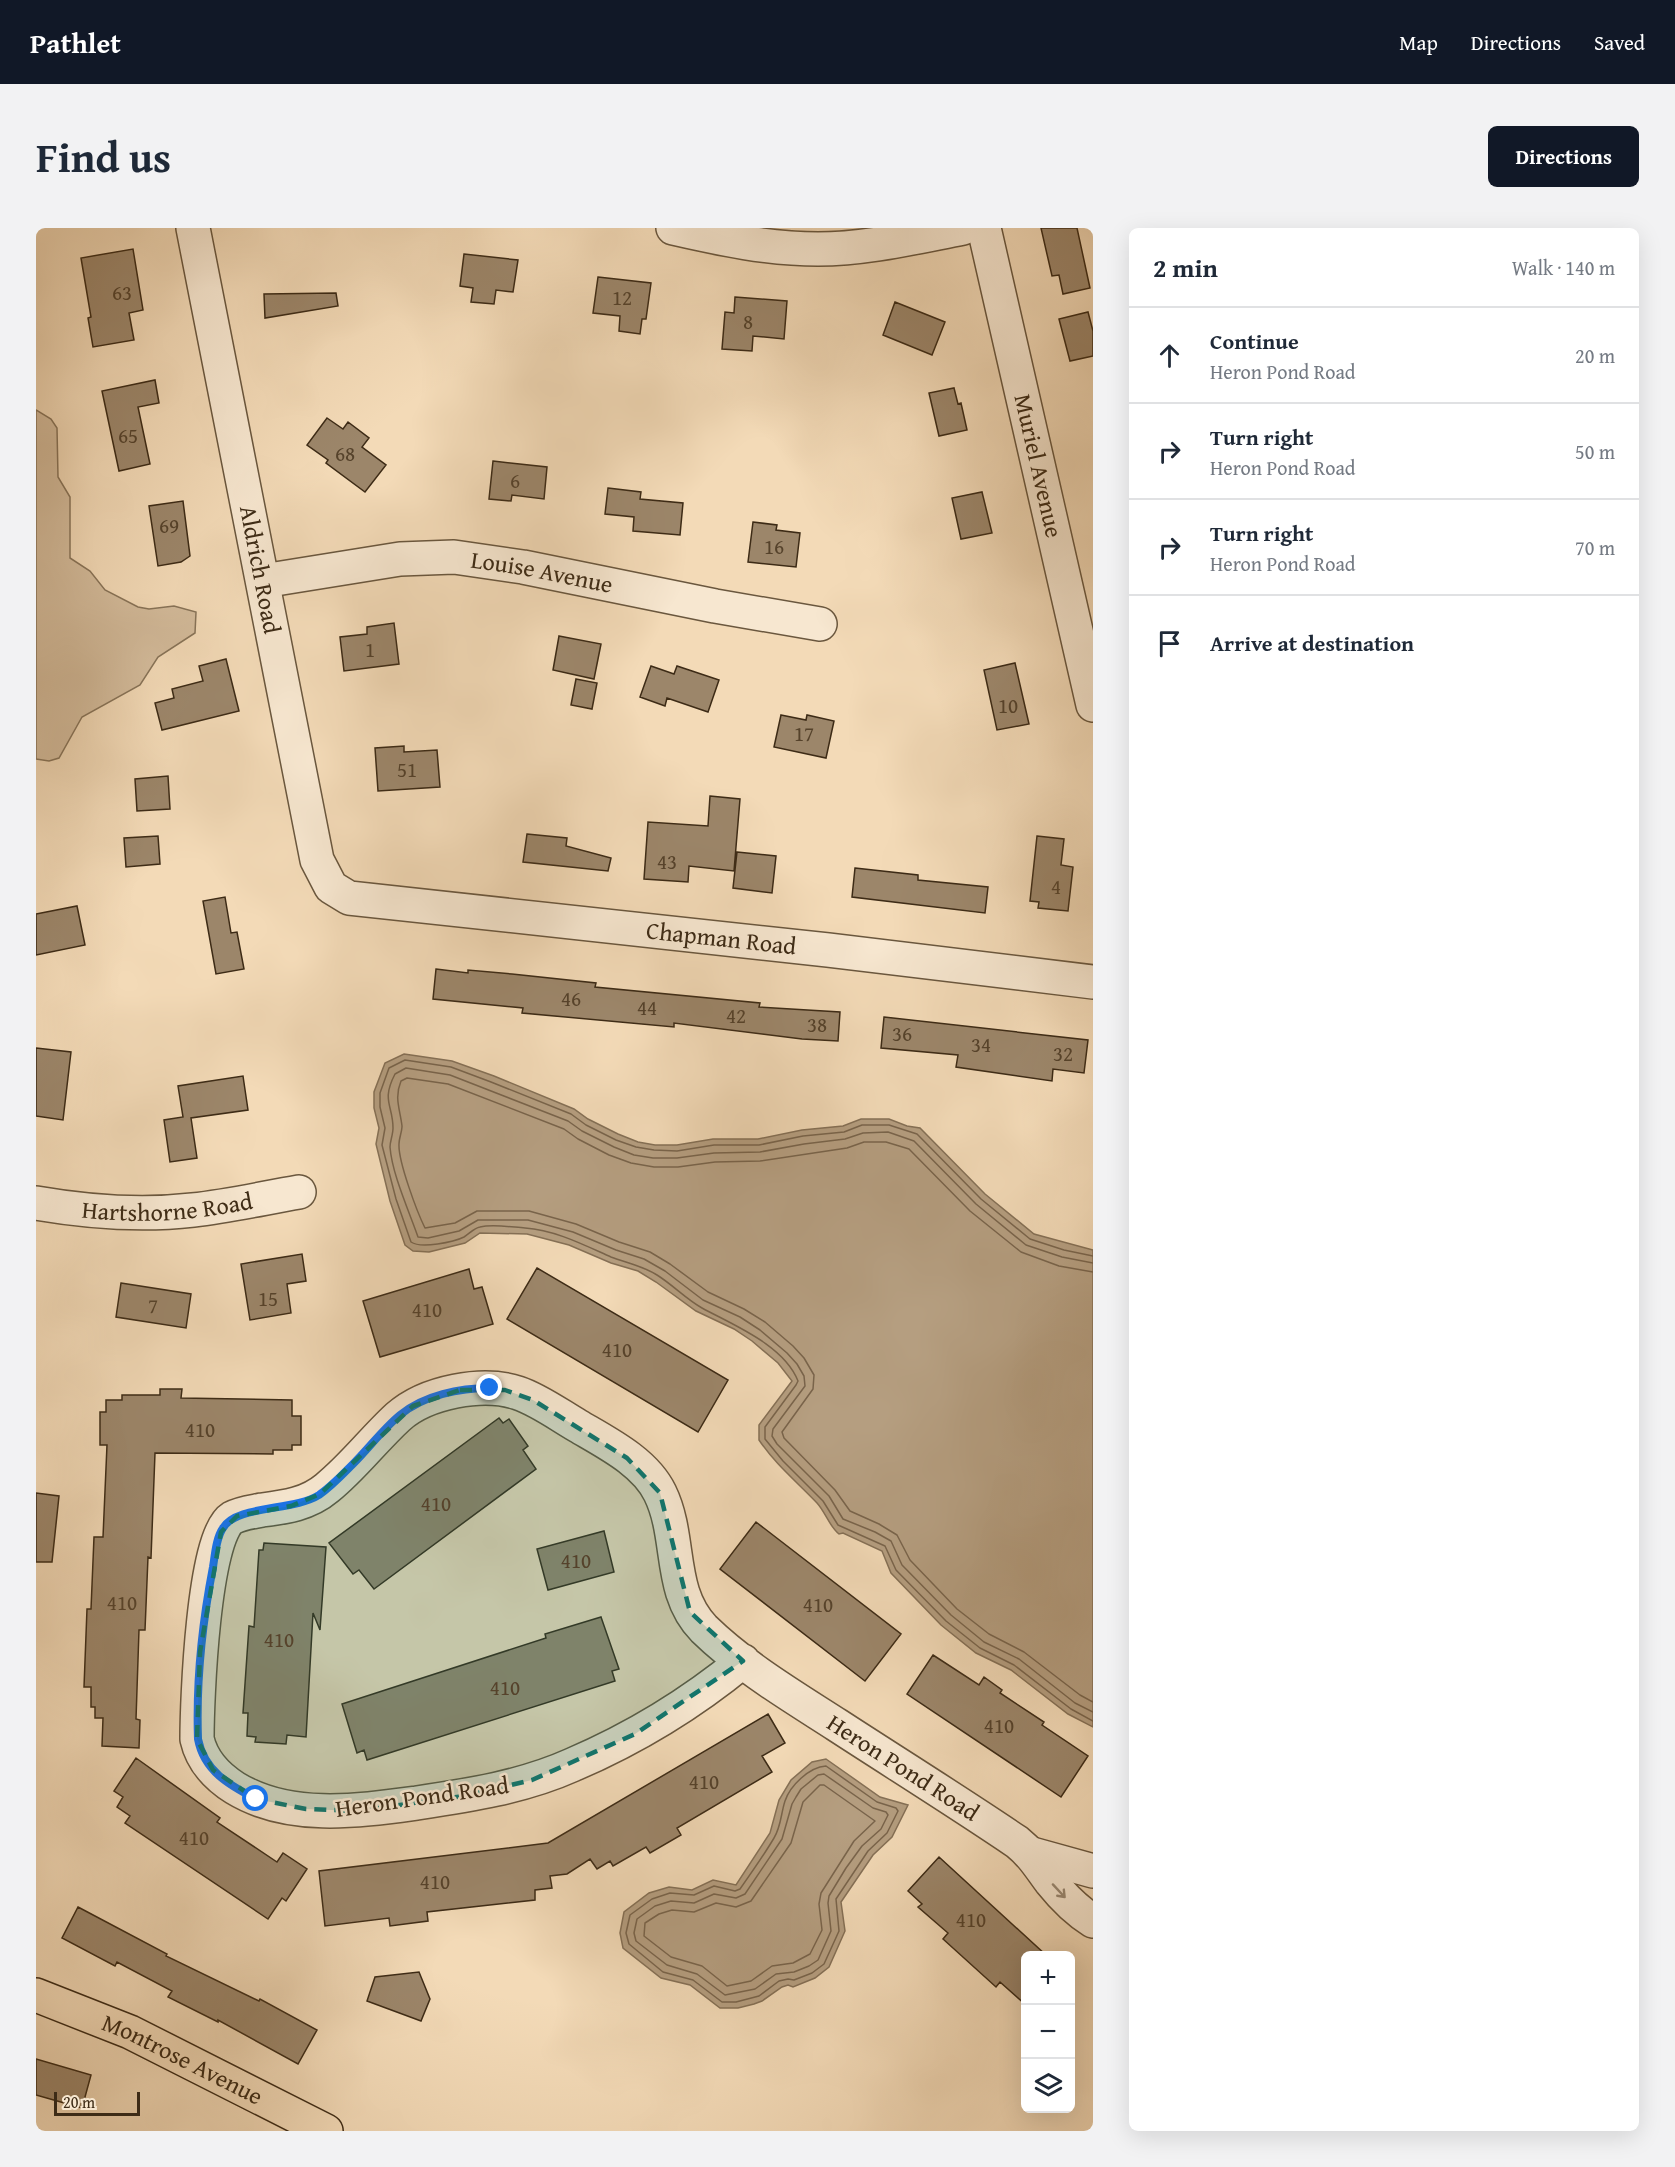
<!DOCTYPE html>
<meta charset="utf-8">
<style>
:root{--surface:#fff;--page:#f2f2f3;--text:#1f2937;--muted:#747a83;--line:#e0e1e3;--accent:#111827}
body{margin:0;font-family:"Gentium Book Plus",serif;background:var(--page);color:var(--text)}
.controls{position:absolute;right:18px;bottom:18px;display:grid;overflow:hidden;border-radius:9px;box-shadow:0 6px 24px #0002}
.controls button{width:54px;height:54px;display:grid;place-items:center;padding:0;border:0;border-bottom:2px solid var(--line);background:var(--surface);color:var(--text);font:30px sans-serif}
.scale{position:absolute;left:18px;bottom:15px;width:86px;box-sizing:border-box;padding-left:6px;border:3px solid #3d2b16;border-top:0;font-size:16px;line-height:21px;white-space:nowrap;color:#3d2b16;-webkit-text-stroke:4px #f7e7d0;paint-order:stroke}
.stop{position:absolute;width:18px;height:18px;margin:-14px;border:4px solid #1a73e8;border-radius:50%;background:#fff}
.stop.end{background:#1a73e8;border-color:#fff;box-shadow:0 2px 6px #0008}
.list{margin:0;padding:0;list-style:none}
h2{display:flex;justify-content:space-between;align-items:center;height:78px;margin:0;padding:0 24px;font-size:26px}
h2 small{font-size:20px;font-weight:400;color:var(--muted)}
.list li{display:grid;grid-template-columns:39px 1fr auto;gap:18px;align-items:center;box-sizing:border-box;height:96px;padding:0 24px;border-top:2px solid var(--line)}
.list b{display:block;font-size:22px;white-space:nowrap}
.list p{margin:0;font-size:20px;white-space:nowrap;color:var(--muted)}
.list em{font-size:20px;font-style:normal;color:var(--muted)}
.icon{flex:none;width:33px;height:33px;fill:none;stroke:currentColor;stroke-width:2;stroke-linecap:round;stroke-linejoin:round}
.map{position:relative;flex:none;width:1057px;height:1903px;overflow:hidden;border-radius:9px}
header{display:flex;align-items:center;gap:36px;box-sizing:border-box;height:84px;padding:0 30px;background:var(--accent);color:#fff}
header strong{font-size:28px}
nav{display:flex;gap:33px;margin-inline-start:auto;font-size:21px}
.intro{display:flex;align-items:center;justify-content:space-between;box-sizing:border-box;height:144px;padding:0 36px}
h1{margin:0;font-size:42px}
.button{padding:15px 27px;border-radius:9px;background:var(--accent);color:#fff;font-size:21px;font-weight:700}
main{display:flex;gap:36px;padding:0 36px}
aside{flex:1;background:var(--surface);border-radius:9px;box-shadow:0 6px 24px #0002}
.map>svg:first-child{display:block}
.green{fill:#d4bc9c;stroke:#887459;stroke-width:1.5}
.water{fill:#b59e80;stroke:#857056;stroke-width:1.5}
.lines{fill:none;stroke-linecap:round;stroke-linejoin:round}
.shore{stroke:#79644b;stroke-width:1.5}
.building{fill:#9c866a;stroke:#3d2b16;stroke-width:1.5}
.minor-casing{stroke:#6a573e;stroke-width:36}
.major-casing{stroke:#3d2b16;stroke-width:36}
.minor{stroke:#f7e7d0;stroke-width:33}
.major{stroke:#f3dab7;stroke-width:33}
.oneway{stroke:#9a8973}
.route{stroke:#1a73e8;stroke-width:8}
.marked{fill:#0f766e;fill-opacity:0.2;stroke:#0f766e;stroke-width:4.5;stroke-dasharray:12 8;stroke-linejoin:round}
.labels{text-anchor:middle;stroke-width:5;stroke-linejoin:round;paint-order:stroke}
.number-label{font-size:21px;fill:#55422b}
.street-label{font-size:24px;fill:#3d2b16;stroke:#f7e7d0}
</style>
<header>
<strong>Pathlet</strong>
<nav><a>Map</a><a>Directions</a><a>Saved</a></nav>
</header>
<div class="intro"><h1>Find us</h1><a class="button">Directions</a></div>
<main>
<div class="map">
<svg width="1057" height="1903" viewBox="0 0 1057 1903">
<rect width="100%" height="100%" fill="#f3dab7"/>
<filter id="stains"><feTurbulence type="fractalNoise" baseFrequency=".00333" numOctaves="4"/><feColorMatrix values="0 0 0 0 .2 0 0 0 0 .09 0 0 0 0 .02 0 0 0 .5 -.17"/></filter>
<radialGradient id="worn" r=".72"><stop offset=".6" stop-color="#630" stop-opacity="0"/><stop offset="1" stop-color="#630" stop-opacity=".3"/></radialGradient>
<path class="green" d="M0 182 15 191 21 200 22 249 34 269V330L54 343 69 362 102 379 113 381 138 378 160 384 159 405 122 429 104 457 46 489 23 530 13 533 0 531Z"/>
<path class="water" d="M368 826 416 833 458 848 538 881 552 891 582 906 602 914 619 917H641L677 911H722L766 902 807 898 825 891H853L871 898 884 900 949 966 998 1006 1057 1022V1499L1032 1486 975 1442 940 1425 905 1397 855 1345 846 1323 807 1305 803 1306C793 1298 790 1285 781 1275 761 1254 739 1236 723 1212V1197L756 1153 742 1135 716 1113 698 1101 660 1083 620 1054 602 1043 575 1035 533 1017 491 1006 444 1005 429 1015 393 1024 377 1023 369 1017 354 973 340 916 343 900 338 880V864L349 835Z
M790 1531 844 1569 872 1577 856 1609 837 1627 805 1674 809 1703 793 1739 779 1750 757 1759 752 1757 746 1759 726 1773 718 1776 702 1780H684L654 1757 625 1750 587 1720 584 1705 588 1684 613 1665 633 1659 656 1662 677 1652 700 1657 734 1605 743 1572 755 1552 776 1534Z"/>
<g class="lines">
<path class="shore" d="M1057 1028 1028 1022 994 1011 945 971 881 906 853 897H826L808 904 767 908 723 917H678L641 923 618 922 600 919 580 912 550 897 535 886 455 854 415 839 369 832 353 840 344 865V879L349 900 346 917 360 971 375 1014C385 1021 418 1014 428 1009 433 1006 438 1000 444 999 457 996 475 999 489 1000 519 1002 548 1017 575 1029 591 1035 607 1038 621 1047 637 1057 650 1071 666 1080 697 1097 748 1117 762 1153L760 1157 729 1199V1211L747 1233 787 1273 802 1297 849 1318 860 1342 910 1393 944 1420 978 1437 1035 1481 1057 1493
M1057 1035 1026 1029 990 1017 940 976 878 913 852 904 827 905 809 911 768 916 724 924 678 925 641 930H617L598 927 578 919 546 903 532 893 414 847 370 840 359 846C345 873 357 877 357 900 357 907 354 913 354 919 356 946 373 983 382 1009L392 1010 423 1003 442 992H492L537 1004 580 1022 608 1031 629 1043 667 1072 704 1089 724 1102 751 1125 761 1136 768 1148 769 1158 737 1201 736 1208 741 1216 793 1268 807 1291 839 1304 855 1313 866 1337 915 1387 948 1414 983 1431 1039 1475 1057 1484
M1057 1044 1023 1038 985 1024 934 983 873 921 850 914H828L811 920 724 933 679 934 642 939H618L595 935 573 927 542 911 528 901 412 856 371 850 365 853C358 870 364 881 366 898 366 904 363 910 363 916 362 933 381 984 389 1000L419 995 441 983H493L540 996 583 1014 614 1024 634 1036 672 1064 708 1081 729 1094 757 1118 768 1130 778 1147 777 1161 746 1204 748 1210 799 1262 814 1283 843 1296 861 1307 874 1332 921 1381 953 1406 988 1424 1044 1467 1057 1474
M790 1538 841 1574 860 1580 862 1583 851 1605 832 1623 800 1671 803 1703 788 1736 776 1745 758 1752 752 1751 743 1753 723 1768 700 1774H686L657 1752 627 1744 593 1716 590 1705 594 1687 616 1671 634 1665 658 1667 678 1658 699 1663 704 1661C716 1644 728 1627 738 1610 745 1599 745 1585 749 1573 754 1558 773 1539 790 1538Z
M788 1546 837 1580 850 1584 852 1587 845 1601 826 1618 810 1640 793 1668 792 1675 795 1703 782 1732 773 1738 758 1744 740 1746 719 1761 689 1767 661 1746 631 1737 600 1713 598 1705 601 1691 619 1678 635 1673 658 1675 678 1666 700 1670 709 1666 746 1611 756 1576 760 1569 765 1561 782 1547Z
M784 1557H788L839 1593 818 1613 785 1665 783 1676 786 1702 774 1726 757 1735 736 1738 715 1753 691 1758 666 1738 635 1729 608 1708 609 1695 623 1686 636 1682 658 1684 680 1675 700 1679 715 1673 755 1615 767 1574Z"/>
</g>
<path class="building" d="M1005 0H1041L1054 60 1027 66 1023 47 1016 48Z
M97 21 107 82 93 85 98 112 57 119 52 90 55 89 45 30Z
M428 26 482 32 477 64 460 62 458 76 435 74 437 60 424 58Z
M562 49 615 55 610 91H606L604 106 583 103 584 88 557 85Z
M300 65 302 78 229 90 228 66Z
M699 69 751 73 748 111 717 108 716 123 686 121 689 84 698 85Z
M859 74 909 94 896 127 847 107Z
M1052 84 1057 103V128L1034 133 1023 91Z
M119 152 123 175 102 179 114 236 83 243 66 163Z
M918 160 922 176 925 175 931 202 903 208 893 165Z
M291 190 307 201 312 194 333 210 326 219 350 237 329 264 290 235 292 232 271 217Z
M457 233 511 239 508 271 476 267 475 273 453 271Z
M572 260 605 264 604 271 647 275 644 307 597 303 598 289 569 286Z
M946 264 956 305 925 311 916 270Z
M147 273 154 328 145 334 122 338 113 278Z
M717 294 741 297 740 302 764 305 760 339 712 334Z
M358 395 363 436 308 443 304 409 331 406V399Z
M523 408 565 416 558 451 517 442Z
M190 431 203 483 126 502 119 475 138 470 136 461 167 453 163 438Z
M979 435 993 496 961 502 948 442Z
M615 438 638 446 641 438 683 452 672 484 631 470 629 478 604 469Z
M540 451 561 455 556 481 535 477Z
M745 487 770 492 771 487 798 493 790 530 738 519Z
M368 518V524L401 522 404 559 342 563 339 520Z
M132 548 134 581 101 583 99 551Z
M674 568 704 571 698 643 653 638 652 654 608 651 612 594 672 598Z
M491 606 531 610 530 618 575 630 572 643 487 634Z
M122 608 124 636 90 639 88 610Z
M1001 608 1028 611 1025 637 1037 639 1032 683 1002 680 1003 674 994 673Z
M701 624 740 628 736 665 697 660Z
M819 640 882 647V652L952 659 949 685 816 669Z
M189 669 195 705 201 704 208 741 180 746 167 673Z
M41 678 49 717 0 727V686Z
M400 741 432 745V742L476 746 560 755 559 759 724 775 723 779 804 784 802 813 766 811 638 795V799L486 785 487 780 397 771Z
M848 789 1052 812 1048 845 1017 841 1016 853 920 839 922 827 845 820Z
M0 820 35 824 27 892 0 888Z
M207 848 212 882 155 890 161 930 134 934 128 892 147 889 142 858Z
M266 1026 270 1053 251 1056 255 1085 214 1092 205 1036Z
M501 1040 692 1152 662 1204 471 1091Z
M433 1041 438 1061 446 1059 457 1096 344 1129 327 1073Z
M85 1055 155 1066 150 1100 80 1089Z
M124 1161H146L145 1170 256 1172V1188H265V1217H256V1222H237V1226L119 1225 115 1330 112 1329 109 1402H103L100 1491 104 1492 103 1520 66 1518 67 1490H59V1479H55V1459H48L51 1381H55L58 1309H67L71 1217H64V1184H70V1172H86V1167H124Z
M463 1190 467 1195 473 1191 492 1218 487 1222 500 1241 338 1361 323 1342 317 1346 293 1315Z
M0 1265 23 1268 16 1334H0Z
M720 1294 865 1406 829 1453 684 1341Z
M568 1303 578 1344 512 1362 501 1321Z
M228 1315 290 1319 284 1402 277 1385 270 1509 251 1507 250 1516 219 1514 220 1509 211 1508 212 1485H207L213 1398 218 1399 223 1322H227Z
M565 1389 583 1441 576 1443 579 1453 331 1532 328 1522 321 1525 306 1476 510 1410 509 1406Z
M897 1427 943 1457 948 1449 966 1462 964 1465 1008 1494 1006 1497 1052 1528 1025 1569 871 1466Z
M732 1486 749 1515 726 1528 736 1544 641 1600 645 1607 614 1625 610 1619 577 1638 574 1633 561 1641 554 1631 531 1646 514 1648 516 1660 499 1662V1672L391 1684 392 1693 354 1698 353 1690 289 1698 283 1643 512 1615Z
M100 1530 184 1590 181 1594 241 1634 247 1625 271 1641 250 1673 246 1670 232 1691 89 1595 94 1588 81 1579 87 1569 78 1563Z
M903 1629 1011 1728H990V1777L964 1754 960 1759 907 1711 912 1705 882 1679 886 1676 872 1663Z
M42 1679 131 1726 130 1728 223 1773 224 1771 281 1802 262 1836 182 1792V1794L132 1769 136 1763 81 1734 79 1738 26 1710Z
M383 1744 394 1771 385 1793 331 1773 339 1749Z
M0 1831 55 1847 46 1880 0 1867Z"/>
<g class="lines">
<g class="minor-casing">
<g id="minor">
<path id="s1" d="M157 0 281 632 295 659 313 670 792 722 1057 754"/>
<path d="M637 0C685 11 733 21 782 21 831 21 880 9 927 0"/>
<path id="s2" d="M948 0 1057 477"/>
<path id="s3" d="M227 353 364 331 418 329 487 339 679 378 784 396"/>
<path id="s4" d="M0 975C52 984 105 988 157 982 193 978 228 970 263 964"/>
<path id="s5" d="M707 1433C656 1475 597 1511 536 1537 487 1559 434 1567 381 1575 322 1583 253 1593 199 1560 180 1548 166 1533 161 1511 161 1474 167 1308 196 1290 205 1285 216 1284 226 1282 250 1279 272 1276 291 1260 317 1239 337 1212 362 1189 390 1164 447 1153 482 1165 503 1172 523 1187 542 1198 571 1215 609 1234 624 1265 646 1310 631 1363 668 1401 707 1439 756 1468 801 1497 861 1536 922 1574 981 1614 997 1627 1003 1638 1015 1654 1027 1669 1041 1683 1057 1693"/>
<path d="M996 1626 1057 1643"/>
</g>
</g>
<g class="major-casing">
<g id="major">
<path id="s6" d="M0 1767 94 1804 290 1903"/>
</g>
</g>
<use href="#minor" class="minor"/>
<use href="#major" class="major"/>
</g>
<defs><path id="oneway-shaft" d="M-6 0H5M1.5-3L5.5 0L1.5 3" fill="none" stroke-width="1.6" stroke-linecap="round" stroke-linejoin="round" transform="scale(1.5)"/></defs>
<use class="oneway" href="#oneway-shaft" transform="translate(1023 1663) rotate(47)"/>
<g class="lines">
<path class="route" d="M220 1571C193 1557 168 1543 162 1511 160 1453 166 1396 177 1339 179 1327 180 1310 187 1300 200 1277 258 1283 283 1267 296 1258 307 1246 317 1236 333 1220 347 1201 364 1187 388 1167 424 1160 454 1160"/>
</g>
<path class="marked" d="M424 1162H469L497 1172 591 1230 624 1265 654 1384 707 1433 599 1506 496 1552 428 1568 321 1583 270 1581 220 1571 177 1542 161 1511 164 1424 185 1304 201 1288 255 1278 284 1266 377 1178Z"/>
<g class="labels">
<g class="number-label">
<text x="86" y="72">63</text>
<text x="586" y="77">12</text>
<text x="712" y="101">8</text>
<text x="92" y="215">65</text>
<text x="309" y="233">68</text>
<text x="479" y="260">6</text>
<text x="133" y="305">69</text>
<text x="738" y="326">16</text>
<text x="334" y="429">1</text>
<text x="972" y="485">10</text>
<text x="768" y="513">17</text>
<text x="371" y="549">51</text>
<text x="631" y="641">43</text>
<text x="1020" y="666">4</text>
<text x="535" y="778">46</text>
<text x="611" y="787">44</text>
<text x="700" y="795">42</text>
<text x="781" y="804">38</text>
<text x="866" y="813">36</text>
<text x="945" y="824">34</text>
<text x="1027" y="833">32</text>
<text x="232" y="1078">15</text>
<text x="117" y="1085">7</text>
<text x="391" y="1089">410</text>
<text x="581" y="1129">410</text>
<text x="164" y="1209">410</text>
<text x="400" y="1283">410</text>
<text x="540" y="1340">410</text>
<text x="86" y="1382">410</text>
<text x="782" y="1384">410</text>
<text x="243" y="1419">410</text>
<text x="469" y="1467">410</text>
<text x="963" y="1505">410</text>
<text x="668" y="1561">410</text>
<text x="158" y="1617">410</text>
<text x="399" y="1661">410</text>
<text x="935" y="1699">410</text>
</g>
<g class="street-label">
<text dy="8" stroke="none"><textPath href="#s2" startOffset="244">Muriel Avenue</textPath></text>
<text dy="8" stroke="none"><textPath href="#s1" startOffset="348">Aldrich Road</textPath></text>
<text dy="8" stroke="none"><textPath href="#s3" startOffset="282">Louise Avenue</textPath></text>
<text dy="8" stroke="none"><textPath href="#s1" startOffset="1070">Chapman Road</textPath></text>
<text dy="8" stroke="none"><textPath href="#s4" startOffset="132">Hartshorne Road</textPath></text>
<text dy="8" stroke="none"><textPath href="#s5" startOffset="1730">Heron Pond Road</textPath></text>
<text transform="translate(386 1569) rotate(-8)" y="8">Heron Pond Road</text>
<text dy="8" stroke="none"><textPath href="#s6" startOffset="160">Montrose Avenue</textPath></text>
</g>
</g>
<rect width="100%" height="100%" filter="url(#stains)"/>
<rect width="100%" height="100%" fill="url(#worn)"/>
</svg>
<div class="controls">
<button>+</button>
<button>−</button>
<button><svg class="icon" aria-label="layers" viewBox="0 0 24 24"><path d="M12 4l9 5-9 5-9-5zM3 14l9 5 9-5"/></svg></button>
</div>
<div class="scale">20 m</div>
<div class="stop" style="left:220px;top:1571px"></div>
<div class="stop end" style="left:454px;top:1160px"></div>
</div>
<aside>
<h2>2 min<small>Walk · 140 m</small></h2>
<ul class="list">
<li><svg class="icon" aria-label="ahead" viewBox="0 0 24 24"><path d="M12 20V5M6 11l6-6 6 6"/></svg><div><b>Continue</b><p>Heron Pond Road</p></div><em>20 m</em></li>
<li><svg class="icon" aria-label="right" viewBox="0 0 24 24"><path d="M7 20v-9h11M14 6l5 5-5 5"/></svg><div><b>Turn right</b><p>Heron Pond Road</p></div><em>50 m</em></li>
<li><svg class="icon" aria-label="right" viewBox="0 0 24 24"><path d="M7 20v-9h11M14 6l5 5-5 5"/></svg><div><b>Turn right</b><p>Heron Pond Road</p></div><em>70 m</em></li>
<li><svg class="icon" aria-label="arrive" viewBox="0 0 24 24"><path d="M6 21V4h12l-3 4 3 4H6"/></svg><div><b>Arrive at destination</b></div></li>
</ul>
</aside>
</main>
